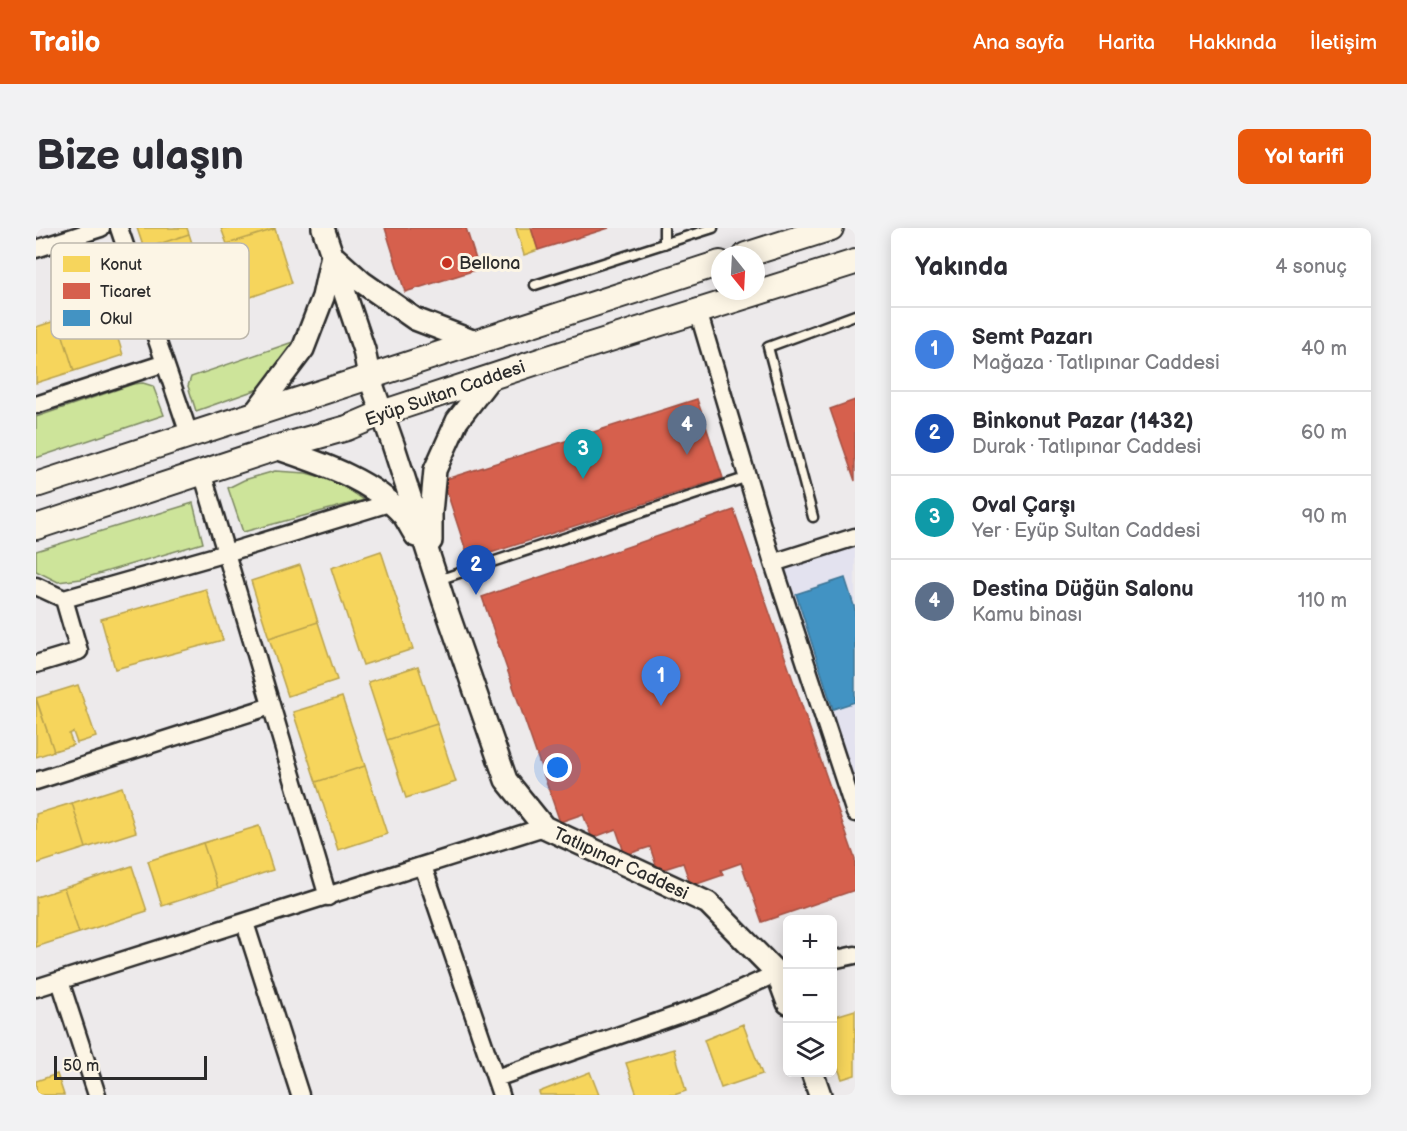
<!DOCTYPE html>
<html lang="tr">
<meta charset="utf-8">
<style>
:root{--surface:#fff;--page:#f2f2f3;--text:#2b2b33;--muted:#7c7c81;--line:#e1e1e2;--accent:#ea580c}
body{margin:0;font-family:"Balsamiq Sans",sans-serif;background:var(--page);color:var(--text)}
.controls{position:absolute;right:18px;bottom:18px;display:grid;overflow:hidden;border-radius:9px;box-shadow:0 3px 15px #0003}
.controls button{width:54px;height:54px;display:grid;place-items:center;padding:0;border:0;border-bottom:2px solid var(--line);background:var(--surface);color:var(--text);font:30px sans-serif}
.compass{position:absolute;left:675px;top:18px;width:54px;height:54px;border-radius:50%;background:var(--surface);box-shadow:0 3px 15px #0003;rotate:162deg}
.scale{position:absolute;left:18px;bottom:15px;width:153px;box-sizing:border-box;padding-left:6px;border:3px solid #2b2b2b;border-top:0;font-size:16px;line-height:21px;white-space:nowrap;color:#2b2b2b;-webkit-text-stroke:4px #fcf5e5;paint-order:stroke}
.you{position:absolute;left:522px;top:540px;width:21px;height:21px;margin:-15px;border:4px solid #fff;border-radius:50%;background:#1a73e8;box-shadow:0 0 0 9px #1a73e833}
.badge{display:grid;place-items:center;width:39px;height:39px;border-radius:50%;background:var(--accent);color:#fff;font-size:20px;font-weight:700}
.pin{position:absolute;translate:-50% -50px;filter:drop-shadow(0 2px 3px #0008)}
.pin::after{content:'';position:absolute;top:32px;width:21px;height:18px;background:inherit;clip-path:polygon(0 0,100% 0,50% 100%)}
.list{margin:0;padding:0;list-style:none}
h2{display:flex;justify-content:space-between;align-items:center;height:78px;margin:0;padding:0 24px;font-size:26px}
h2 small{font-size:20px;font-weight:400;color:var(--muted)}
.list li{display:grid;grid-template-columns:39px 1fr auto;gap:18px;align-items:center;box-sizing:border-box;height:84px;padding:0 24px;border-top:2px solid var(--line)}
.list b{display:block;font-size:22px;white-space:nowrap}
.list p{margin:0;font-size:20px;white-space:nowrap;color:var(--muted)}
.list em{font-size:20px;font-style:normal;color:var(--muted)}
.icon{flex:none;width:33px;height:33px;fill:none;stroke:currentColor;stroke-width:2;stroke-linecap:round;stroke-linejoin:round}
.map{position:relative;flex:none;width:819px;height:867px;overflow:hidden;border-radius:9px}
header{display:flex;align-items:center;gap:36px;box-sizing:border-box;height:84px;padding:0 30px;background:var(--accent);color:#fff}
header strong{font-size:28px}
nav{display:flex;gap:33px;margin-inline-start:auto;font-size:21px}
.intro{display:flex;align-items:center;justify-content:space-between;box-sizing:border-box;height:144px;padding:0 36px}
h1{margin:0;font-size:42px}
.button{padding:15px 27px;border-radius:9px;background:var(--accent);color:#fff;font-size:21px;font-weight:700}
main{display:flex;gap:36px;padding:0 36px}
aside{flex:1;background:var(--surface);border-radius:9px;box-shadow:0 3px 15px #0003}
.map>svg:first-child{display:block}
.built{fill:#e3e2ef}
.green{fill:#cde49a;stroke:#7c8862;stroke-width:1.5}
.homes{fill:#f6d55c;stroke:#b9a24d;stroke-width:1.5}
.shops{fill:#d6604d;stroke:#a35043;stroke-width:1.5}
.schools{fill:#4393c3;stroke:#3c7495;stroke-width:1.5}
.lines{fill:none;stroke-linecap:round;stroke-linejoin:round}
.service-casing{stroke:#2b2b2b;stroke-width:13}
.minor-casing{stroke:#2b2b2b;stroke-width:21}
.tertiary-casing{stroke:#2b2b2b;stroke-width:26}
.secondary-casing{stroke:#2b2b2b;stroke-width:28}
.service{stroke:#fcf5e5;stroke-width:8}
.minor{stroke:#fcf5e5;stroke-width:16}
.tertiary{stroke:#fcf5e5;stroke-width:21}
.secondary{stroke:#fcf5e5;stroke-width:24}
.poi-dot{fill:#c8321e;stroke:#fcf5e5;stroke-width:2}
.labels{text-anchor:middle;stroke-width:6;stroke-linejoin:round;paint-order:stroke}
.poi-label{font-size:18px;fill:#2b2b2b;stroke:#fcf5e5;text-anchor:start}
.street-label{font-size:18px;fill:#2b2b2b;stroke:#fcf5e5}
.key{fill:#fcf5e5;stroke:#bdb8ad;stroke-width:1.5}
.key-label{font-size:16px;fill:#2b2b2b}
</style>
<header>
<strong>Trailo</strong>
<nav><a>Ana sayfa</a><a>Harita</a><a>Hakkında</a><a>İletişim</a></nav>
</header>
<div class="intro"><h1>Bize ulaşın</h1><a class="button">Yol tarifi</a></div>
<main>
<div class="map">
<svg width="819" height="867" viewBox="0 0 819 867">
<rect width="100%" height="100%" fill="#edeaeb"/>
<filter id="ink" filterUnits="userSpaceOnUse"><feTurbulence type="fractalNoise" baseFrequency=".0167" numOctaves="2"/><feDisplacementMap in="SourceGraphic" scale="12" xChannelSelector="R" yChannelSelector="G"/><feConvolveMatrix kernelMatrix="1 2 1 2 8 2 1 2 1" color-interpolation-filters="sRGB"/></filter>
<g filter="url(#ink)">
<path class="built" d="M819 317V556L746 341Z"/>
<path class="green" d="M257 114 228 159 160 183 152 158 155 149Z
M107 155 117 158 128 187 0 230V189L97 156Z
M239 243 270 245 300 253 328 272 207 304 192 260 208 252Z
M157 275 167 315 45 351 22 354 0 343V323Z"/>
<path class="homes" d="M101 0H151L153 6 108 21Z
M185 0H239V1L191 16Z
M480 0H495L502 22 488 27Z
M239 1 256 55 209 71 191 16Z
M153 6 167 49 122 64 108 21Z
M71 75 87 127 38 143 22 92Z
M22 92 38 143 0 155V99Z
M345 323 377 421 327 437 295 340Z
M264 337 282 394 233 410 215 353Z
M170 361 187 412 79 441 65 391Z
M282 394 301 452 252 468 233 410Z
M382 438 401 496 351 512 332 454Z
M42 457 60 509 41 515 37 504 33 506 37 517 18 523 0 470Z
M306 469 329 538 280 554 257 484Z
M0 471 18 523 0 529Z
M401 496 420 554 370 570 351 512Z
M329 538 351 606 302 622 280 554Z
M86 559 100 604 50 620 36 575Z
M36 575 50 620 0 636V586Z
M223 598 237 642 182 660 167 615Z
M167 615 182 660 126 678 112 633Z
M96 638 111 683 43 705 28 660Z
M28 660 43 705 0 719V669Z
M819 782V847L806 851 796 823V789Z
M707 796 726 846 685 860 668 812Z
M638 821 650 863 638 867H601L590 835Z
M554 844 563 867H504L503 864Z
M21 846 28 867H0V853Z"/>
<path class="shops" d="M349 0H430L443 41 369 64Z
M495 0H573L502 22Z
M661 171 687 250 433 332 407 252Z
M819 172V253L794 181Z
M698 282 819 631V662L726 694 705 635 685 642 687 647 655 658 647 635 622 643 614 619 589 627 580 601 556 610 547 586 524 594 446 369Z"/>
<path class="schools" d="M809 350 819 381V474L797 481 760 366Z"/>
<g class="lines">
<g class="service-casing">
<path id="service" d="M628 16V0
M499 57 677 0
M777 289 732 119 819 87
M402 352 712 249"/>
</g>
<g class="minor-casing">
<path id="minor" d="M83 0 153 206
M0 21 65 0
M662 83 737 335 819 585
M0 177 129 135
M166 244 292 669
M737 335 819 309
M0 358 28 371
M0 436 43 423 28 371 190 325 353 275
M0 553 235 478
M387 638 465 867
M209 695 264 867
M796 732 819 727
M24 753 61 867
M0 760 508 599
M460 850 676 775 741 745 752 743"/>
</g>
<g class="tertiary-casing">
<path id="tertiary" d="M287 0 328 122 333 148 357 216 408 374 470 552 508 599 672 675 741 745 752 775
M218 186 267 121 287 69 296 27 326 54 379 91 439 114
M240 220C284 235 336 251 368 288 372 294 376 302 380 308
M395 313V285L399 242 421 193 454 150
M776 844 784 867"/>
</g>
<g class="secondary-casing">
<path id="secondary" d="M710 27 795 0
M0 257 684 35
M0 299 240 220 311 200 346 185 513 130 819 34"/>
</g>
<use href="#service" class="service"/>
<use href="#minor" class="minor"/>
<use href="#tertiary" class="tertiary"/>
<use href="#secondary" class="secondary"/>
</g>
</g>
<circle class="poi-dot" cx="411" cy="35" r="6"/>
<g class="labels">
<g class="poi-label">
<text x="423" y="41">Bellona</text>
</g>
<g class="street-label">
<text transform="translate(409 165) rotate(-19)" y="6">Eyüp Sultan Caddesi</text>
<text transform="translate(585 635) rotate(25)" y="6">Tatlıpınar Caddesi</text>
</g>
</g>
<rect x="15" y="15" width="198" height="96" rx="9" class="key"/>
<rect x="27" y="28" width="27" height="16" fill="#f6d55c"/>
<rect x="27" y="55" width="27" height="16" fill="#d6604d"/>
<rect x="27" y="82" width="27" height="16" fill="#4393c3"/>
<g class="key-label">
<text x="64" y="42">Konut</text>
<text x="64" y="69">Ticaret</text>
<text x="64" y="96">Okul</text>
</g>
</svg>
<div class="controls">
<button>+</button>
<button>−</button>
<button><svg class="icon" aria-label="layers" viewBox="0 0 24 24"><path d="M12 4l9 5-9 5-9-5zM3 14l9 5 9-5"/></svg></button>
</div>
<svg class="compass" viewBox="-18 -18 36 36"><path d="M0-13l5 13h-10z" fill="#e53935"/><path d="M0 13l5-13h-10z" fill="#7c7c81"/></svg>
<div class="scale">50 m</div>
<div class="you"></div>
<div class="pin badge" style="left:625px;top:478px;background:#3f7fe0">1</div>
<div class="pin badge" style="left:440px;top:367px;background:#1a4fb4">2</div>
<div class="pin badge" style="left:547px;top:251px;background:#0f9aa8">3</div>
<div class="pin badge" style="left:651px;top:227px;background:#5c6f8a">4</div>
</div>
<aside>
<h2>Yakında<small>4 sonuç</small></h2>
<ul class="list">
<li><span class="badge" style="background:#3f7fe0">1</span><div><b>Semt Pazarı</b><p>Mağaza · Tatlıpınar Caddesi</p></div><em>40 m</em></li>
<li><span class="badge" style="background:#1a4fb4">2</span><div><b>Binkonut Pazar (1432)</b><p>Durak · Tatlıpınar Caddesi</p></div><em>60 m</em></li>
<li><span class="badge" style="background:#0f9aa8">3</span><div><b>Oval Çarşı</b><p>Yer · Eyüp Sultan Caddesi</p></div><em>90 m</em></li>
<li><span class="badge" style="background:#5c6f8a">4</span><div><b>Destina Düğün Salonu</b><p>Kamu binası</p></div><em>110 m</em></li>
</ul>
</aside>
</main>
